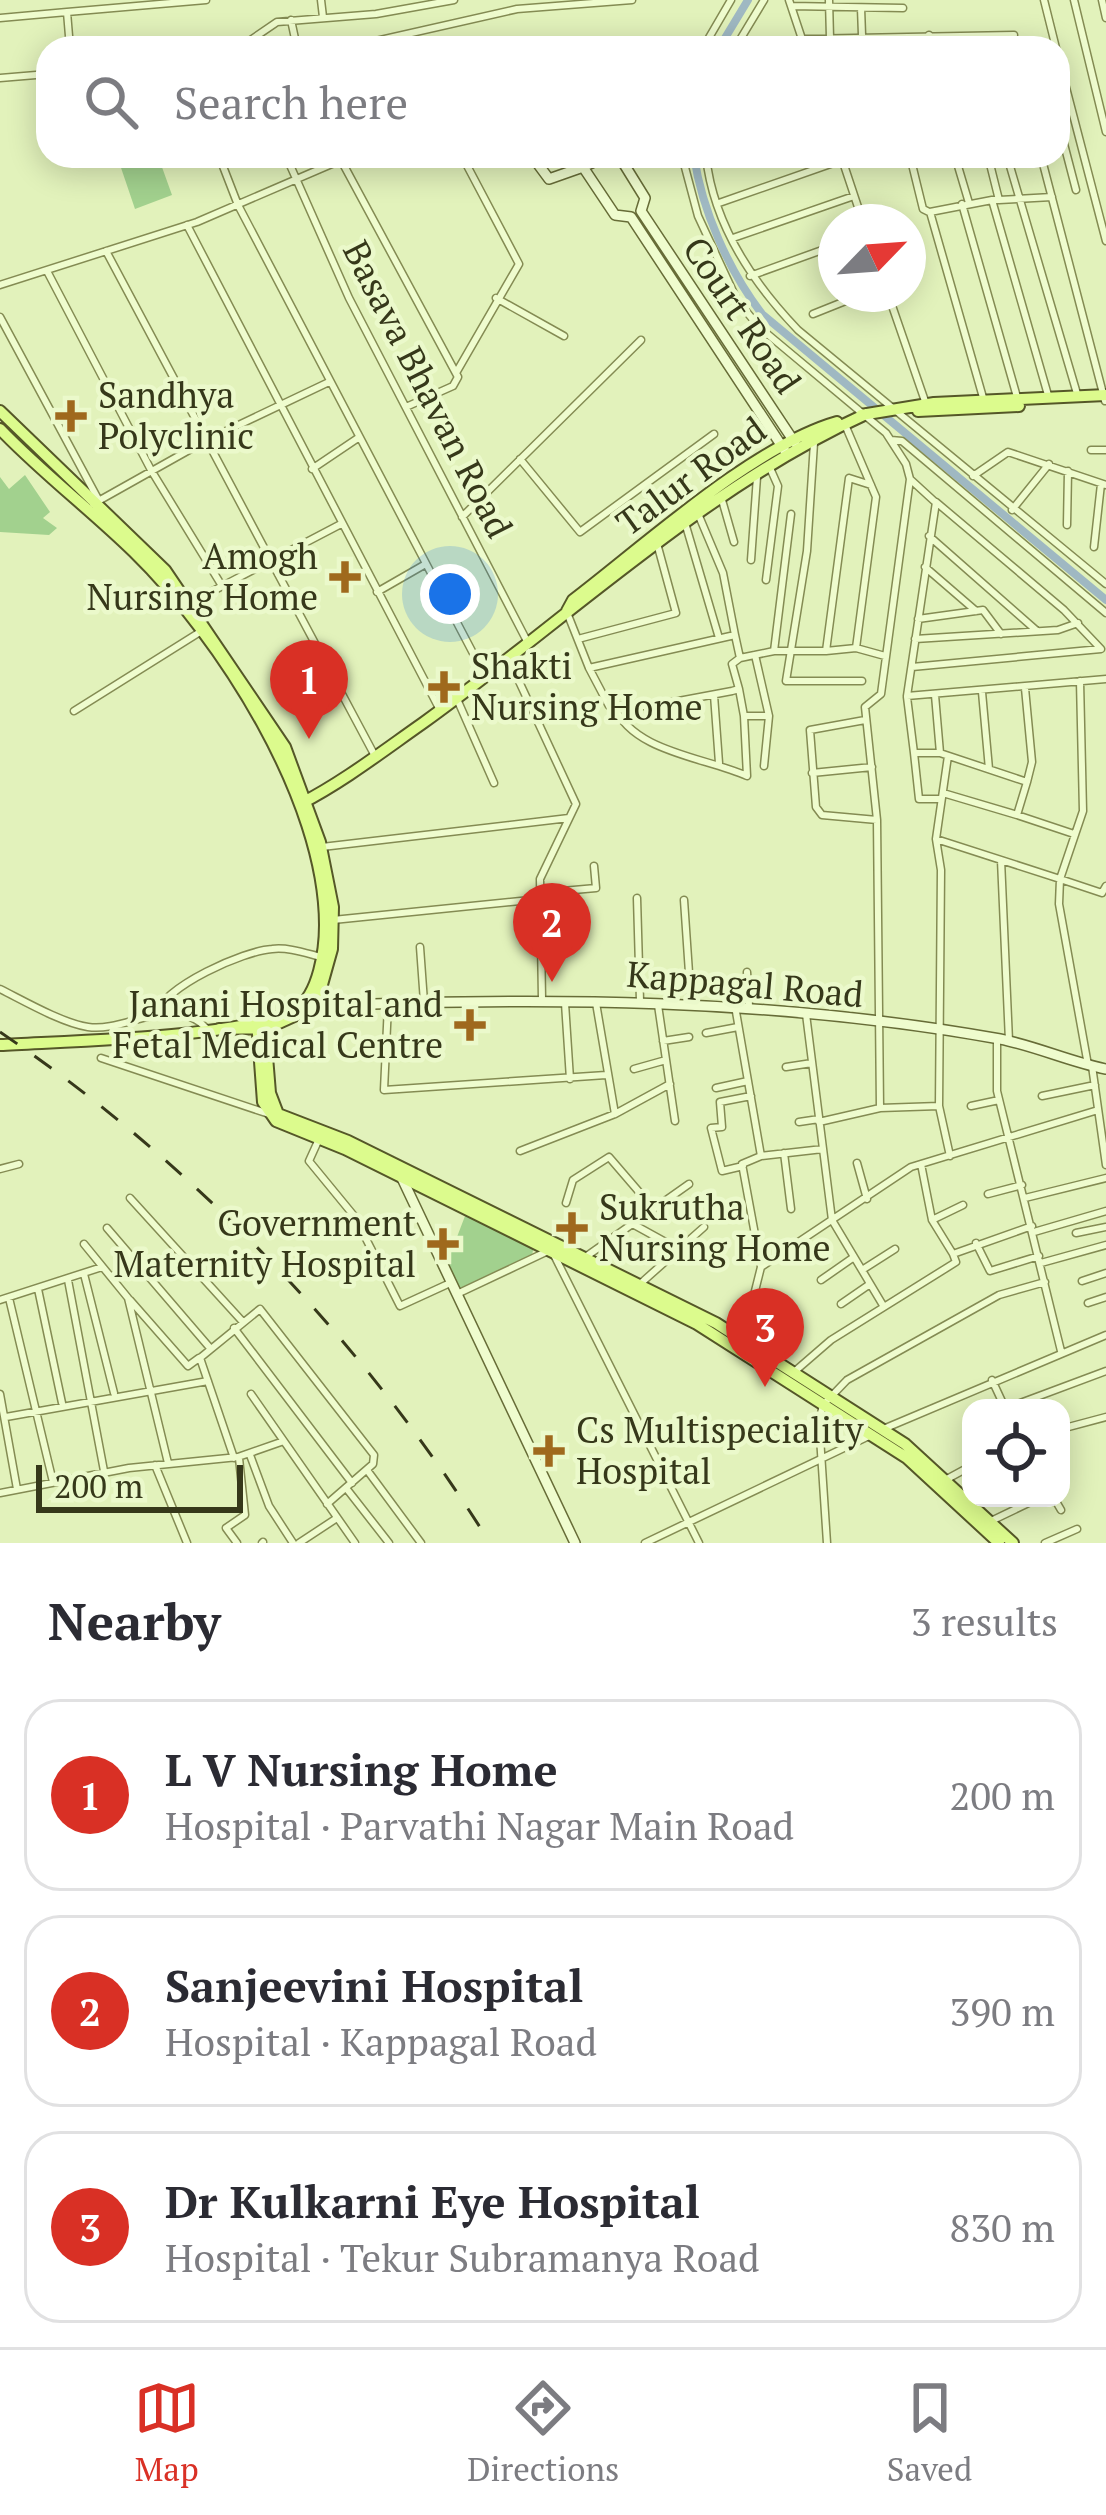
<!DOCTYPE html>
<meta charset="utf-8">
<style>
:root{--surface:#fff;--page:#f7f7f7;--text:#2b2b33;--muted:#7c7c81;--line:#e1e1e2;--accent:#d93025}
body{margin:0;font-family:"PT Serif",serif;background:var(--page);color:var(--text)}
.controls{position:absolute;right:36px;bottom:36px;display:grid;overflow:hidden;border-radius:24px;box-shadow:0 6px 30px #0003}
.controls button{width:108px;height:108px;display:grid;place-items:center;padding:0;border:0;border-bottom:3px solid var(--line);background:var(--surface);color:var(--text);font:60px sans-serif}
.compass{position:absolute;left:818px;top:204px;width:108px;height:108px;border-radius:50%;background:var(--surface);box-shadow:0 6px 30px #0003;rotate:65deg}
.scale{position:absolute;left:36px;bottom:30px;width:207px;box-sizing:border-box;padding-left:12px;border:6px solid #36381a;border-top:0;font-size:33px;line-height:42px;white-space:nowrap;color:#36381a;-webkit-text-stroke:9px #ebf9cb;paint-order:stroke}
.you{position:absolute;left:450px;top:594px;width:42px;height:42px;margin:-30px;border:9px solid #fff;border-radius:50%;background:#1a73e8;box-shadow:0 0 0 18px #1a73e833}
.badge{display:grid;place-items:center;width:78px;height:78px;border-radius:50%;background:var(--accent);color:#fff;font-size:39px;font-weight:700}
.pin{position:absolute;translate:-50% -99px;filter:drop-shadow(0 3px 6px #0008)}
.pin::after{content:'';position:absolute;top:63px;width:42px;height:36px;background:inherit;clip-path:polygon(0 0,100% 0,50% 100%)}
.list{margin:0;padding:0;list-style:none}
h2{display:flex;justify-content:space-between;align-items:center;height:156px;margin:0;padding:0 48px;font-size:51px}
h2 small{font-size:39px;font-weight:400;color:var(--muted)}
.list li{display:grid;grid-template-columns:78px 1fr auto;gap:36px;align-items:center;box-sizing:border-box;height:192px;margin:0 24px 24px;padding:0 24px;border:3px solid var(--line);border-radius:36px}
.list b{display:block;font-size:45px;white-space:nowrap}
.list p{margin:0;font-size:39px;white-space:nowrap;color:var(--muted)}
.list em{font-size:39px;font-style:normal;color:var(--muted)}
.icon{flex:none;width:66px;height:66px;fill:none;stroke:currentColor;stroke-width:2;stroke-linecap:round;stroke-linejoin:round}
.map{position:relative;flex:none;width:1106px;height:1543px;overflow:hidden}
.search{position:absolute;background:var(--surface);box-shadow:0 6px 30px #0003;left:36px;right:36px;top:36px;height:132px;display:flex;align-items:center;gap:30px;box-sizing:border-box;padding:0 42px;border-radius:36px;color:var(--muted);font-size:45px}
.sheet{height:804px;background:var(--surface)}
nav{display:flex;justify-content:space-around;align-items:center;box-sizing:border-box;height:168px;border-top:3px solid var(--line);background:var(--surface);font-size:33px;color:var(--muted)}
nav a{display:grid;justify-items:center;gap:6px}
nav .on{color:var(--accent)}
.map>svg:first-child{display:block}
.green{fill:#a2d18e}
.lines{fill:none;stroke-linecap:round;stroke-linejoin:round}
.canal{stroke:#9fb8c2;stroke-width:8}
.street-casing{stroke:#848b53;stroke-width:9}
.secondary-casing{stroke:#676c37;stroke-width:12}
.primary-casing{stroke:#555728;stroke-width:14}
.street{stroke:#effcce;stroke-width:6}
.secondary{stroke:#effcce;stroke-width:9}
.primary{stroke:#dcfb8d;stroke-width:10}
.rail{stroke:#36381a;stroke-width:3;stroke-dasharray:21 21;stroke-linecap:butt}
.poi-dot{fill:#9f691d;stroke:#ebf9cb;stroke-width:4.5}
.labels{text-anchor:middle;stroke-width:9;stroke-linejoin:round;paint-order:stroke}
.street-label{font-size:36px;fill:#36381a;stroke:#ebf9cb}
.poi-label{font-size:36px;fill:#36381a;stroke:#ebf9cb;text-anchor:start}
</style>
<div class="map">
<svg width="1106" height="1543" viewBox="0 0 1106 1543">
<rect width="100%" height="100%" fill="#e2f2bb"/>
<path class="green" d="M117 156H158L172 195 135 209Z
M25 475 50 512 43 518 57 528 49 535 0 532V477L9 489Z
M465 1216 534 1246 532 1255 453 1293 444 1271Z"/>
<g class="lines">
<path class="canal" d="M719 48 748 0
M694 156C702 211 729 271 762 314L1106 600"/>
<g class="street-casing">
<path id="street" d="M321 0 323 17
M789 0 805 48
M829 0 830 38
M1044 0 1056 48
M1074 0 1106 132
M1102 0 1106 18
M791 6 903 8
M861 8 862 35
M0 18 67 12
M291 20 297 48
M929 35 930 48
M802 39 1014 35
M70 48 67 12 206 0
M239 48 277 22 376 14 454 0
M345 48 517 9 632 0
M703 48 731 0
M735 48 764 0
M1058 57 1106 241
M0 78 48 74
M1058 121 1076 190
M219 156 238 205 485 676
M286 156 349 298 528 643
M682 156 698 216 737 300 759 327 886 433 906 464 910 479 881 694 865 707 877 820 880 1108
M706 156C713 223 753 283 798 330L1106 584
M910 156 923 209 929 212
M955 156 969 203
M988 156 999 200H992L1048 395
M1007 156 1078 397
M1041 156 1105 401
M842 159 863 222
M706 164 730 156
M999 200 1052 197
M719 203 842 160
M962 204 1017 397
M187 225 440 710
M733 238 854 196
M106 251 375 756
M47 271 151 470 222 586
M750 276 836 245
M0 285 197 222 341 160 458 377 453 386 406 407
M888 294 926 404
M496 298 564 336
M813 314 863 294
M0 317 98 499
M456 373 519 264 462 156
M984 401 930 212 992 200
M846 427 876 497 856 648 826 651 849 478 871 485
M891 440 902 441 1106 613
M814 443 807 551 786 681H862
M1091 450H1106
M520 459 580 532 714 434
M312 469 358 438
M973 476 1008 452 1106 485
M910 479 934 501
M722 500 734 542
M93 504 207 440 329 382
M1012 510 1049 464
M462 517 641 340
M1067 525 1068 471
M686 526 719 638
M929 536 1037 631
M1094 547 1101 484
M751 560 757 477
M925 567 976 611
M766 580 778 486 770 468
M377 592 424 565
M190 603 341 524
M568 615 589 668 735 635 723 573 699 516
M918 619 983 610 1001 634
M578 639 676 613 658 547
M915 639 1058 630 1078 623
M856 648 885 656
M774 651 791 514
M740 658 774 651H826
M510 662 576 804 540 879 542 999
M912 667 1101 649 1064 610 936 502 907 696 1106 679
M589 668 609 706H652L732 691 739 689 732 664 740 658 735 635
M739 689 744 716H769L755 655
M982 692 989 769
M714 695 719 763
M907 697 914 753H940L935 695
M457 699 494 783
M614 706C633 752 704 757 747 776L744 716
M74 711 200 632
M865 720 810 730 816 807 822 815 877 820
M914 753 919 799H941
M940 753 1027 782 1032 762 1025 688
M948 756 936 839 1060 879 1083 811 1080 681
M764 766 769 716
M812 773 872 767
M1027 782 1017 815 1074 834
M943 793 1017 815
M936 839 941 870 939 1106 950 1156
M322 847 569 818
M1001 860 1009 1041
M540 893 596 888 594 866
M637 898 640 1001
M684 900 691 1002
M333 920 540 899
M420 947 424 1002
M747 972 749 1006
M0 989C24 1001 62 1023 88 1027 126 1033 173 992 207 1029
M565 1003 570 1079
M388 1005 384 1090 606 1075
M658 1005 675 1121
M735 1006 761 1156 742 1164 761 1267
M156 1014C165 986 243 951 272 949 288 947 305 953 321 957
M806 1014 832 1220 884 1307
M706 1033 738 1027
M997 1039V1091L1061 1351
M663 1041 689 1037
M101 1058 269 1114
M1088 1065 1059 904 1060 879 1102 893 1106 886
M1092 1066 1106 1165
M786 1067 812 1063
M634 1069 666 1060
M716 1088 748 1081
M1042 1096 1095 1085
M971 1106 999 1100
M615 1114 670 1084
M799 1122 819 1119
M819 1122 880 1108 939 1106
M319 1139 309 1161 355 1217 400 1306 448 1284
M520 1151 615 1114 596 1003
M784 1153 791 1209
M761 1156 823 1149
M857 1163 867 1199
M921 1164 932 1220 953 1254
M743 1166 722 1171 711 1128 722 1127 720 1102 751 1096
M0 1169 19 1164
M988 1194 1022 1185
M130 1198 242 1321
M1025 1198 1106 1178
M566 1203 573 1180 609 1157 652 1207
M932 1220 963 1205
M629 1222 678 1249
M107 1228 210 1348
M1034 1232 1106 1211
M1076 1233 1106 1227
M976 1243 990 1271 1039 1256
M84 1244 128 1298 168 1463
M554 1255 699 1543
M584 1258 689 1184
M1041 1263 1106 1245
M862 1270 895 1249
M84 1274 114 1393
M68 1280 104 1471
M821 1280 854 1257
M1082 1281 1106 1273
M640 1284 704 1227
M38 1289 62 1403
M457 1294 548 1251
M9 1298 53 1482
M0 1300 102 1267
M130 1300 188 1366 199 1358
M1088 1303 1106 1297
M841 1304 870 1284
M234 1328 352 1483
M743 1339 761 1267 911 1167 1098 1110
M794 1372 831 1340 956 1262 953 1254 1032 1226
M992 1380 1005 1408
M0 1394 17 1489
M251 1394 355 1543
M1007 1408 1106 1371
M6 1417 208 1381
M1061 1429 1106 1417
M881 1430 1106 1335
M250 1455 269 1506 293 1543
M234 1458 200 1358 260 1309 374 1455 373 1464 327 1504
M155 1465 187 1543
M367 1470 421 1543
M947 1479 971 1466
M346 1488 389 1543
M0 1493 129 1468 238 1457 281 1442
M1054 1498 1061 1510
M991 1521 1039 1498
M237 1543 226 1528 245 1515 239 1458
M262 1543 263 1542
M299 1543 337 1518
M645 1543 869 1436
M827 1543 819 1422 823 1405 847 1380 999 1295 1045 1282
M1045 1543 1077 1529"/>
</g>
<g class="secondary-casing">
<path id="secondary" d="M532 156 549 179 583 167
M607 156 583 167 615 215 631 217 785 451
M619 156 645 198 641 211 795 443
M313 1006C544 997 771 998 1000 1039 1036 1046 1070 1062 1106 1069
M400 1174 575 1543"/>
</g>
<g class="primary-casing">
<path id="primary" d="M0 411 165 570 285 747 320 842 333 907 332 949 316 1006 268 1028 219 1029
M918 411 1019 406
M861 415 934 403 1106 395
M0 429C42 473 90 509 134 552 221 637 325 799 325 925 325 949 319 995 296 1009 250 1038 63 1041 0 1045
M567 611 573 600C644 546 753 446 837 422
M300 804C343 782 383 751 423 723 565 621 705 487 866 414
M264 1020 270 1093 278 1114 348 1141 716 1323 905 1444 1013 1543
M257 1021 263 1102 276 1121 345 1149 697 1324 907 1458 999 1543"/>
</g>
<use href="#street" class="street"/>
<use href="#secondary" class="secondary"/>
<use href="#primary" class="primary"/>
<path class="rail" d="M0 1032C195 1164 365 1343 490 1543"/>
</g>
<g class="poi-dot">
<path d="M65 398h12v12h12v12h-12v12h-12v-12h-12v-12h12z"/>
<path d="M339 559h12v12h12v12h-12v12h-12v-12h-12v-12h12z"/>
<path d="M438 669h12v12h12v12h-12v12h-12v-12h-12v-12h12z"/>
<path d="M464 1007h12v12h12v12h-12v12h-12v-12h-12v-12h12z"/>
<path d="M566 1210h12v12h12v12h-12v12h-12v-12h-12v-12h12z"/>
<path d="M437 1226h12v12h12v12h-12v12h-12v-12h-12v-12h12z"/>
<path d="M543 1433h12v12h12v12h-12v12h-12v-12h-12v-12h12z"/>
</g>
<g class="labels">
<g class="street-label">
<text transform="translate(742 315) rotate(56)" y="13">Court Road</text>
<text transform="translate(428 389) rotate(63)" y="13">Basava Bhavan Road</text>
<text transform="translate(691 476) rotate(-36)" y="13">Talur Road</text>
<text transform="translate(745 984) rotate(5)" y="13">Kappagal Road</text>
</g>
<g class="poi-label">
<text x="98" y="408">Sandhya<tspan x="98" dy="41">Polyclinic</tspan></text>
<text x="318" y="569" text-anchor="end">Amogh<tspan x="318" dy="41">Nursing Home</tspan></text>
<text x="471" y="679">Shakti<tspan x="471" dy="41">Nursing Home</tspan></text>
<text x="443" y="1017" text-anchor="end">Janani Hospital and<tspan x="443" dy="41">Fetal Medical Centre</tspan></text>
<text x="599" y="1220">Sukrutha<tspan x="599" dy="41">Nursing Home</tspan></text>
<text x="416" y="1236" text-anchor="end">Government<tspan x="416" dy="41">Maternity Hospital</tspan></text>
<text x="576" y="1443">Cs Multispeciality<tspan x="576" dy="41">Hospital</tspan></text>
</g>
</g>
</svg>
<div class="controls">
<button><svg class="icon" aria-label="locate" viewBox="0 0 24 24"><circle cx="12" cy="12" r="6"/><path d="M12 2v4M12 18v4M2 12h4M18 12h4"/></svg></button>
</div>
<svg class="compass" viewBox="-18 -18 36 36"><path d="M0-13l5 13h-10z" fill="#e53935"/><path d="M0 13l5-13h-10z" fill="#7c7c81"/></svg>
<div class="scale">200 m</div>
<div class="you"></div>
<div class="pin badge" style="left:309px;top:739px">1</div>
<div class="pin badge" style="left:552px;top:982px">2</div>
<div class="pin badge" style="left:765px;top:1387px">3</div>
<div class="search"><svg class="icon" aria-label="search" viewBox="0 0 24 24"><circle cx="10" cy="10" r="6"/><path d="M15 15l6 6"/></svg>Search here</div>
</div>
<section class="sheet">
<h2>Nearby<small>3 results</small></h2>
<ul class="list">
<li><span class="badge">1</span><div><b>L V Nursing Home</b><p>Hospital · Parvathi Nagar Main Road</p></div><em>200 m</em></li>
<li><span class="badge">2</span><div><b>Sanjeevini Hospital</b><p>Hospital · Kappagal Road</p></div><em>390 m</em></li>
<li><span class="badge">3</span><div><b>Dr Kulkarni Eye Hospital</b><p>Hospital · Tekur Subramanya Road</p></div><em>830 m</em></li>
</ul>
</section>
<nav>
<a class="on"><svg class="icon" aria-label="map" viewBox="0 0 24 24"><path d="M3 6l6-2 6 2 6-2v14l-6 2-6-2-6 2zM9 4v14M15 6v14"/></svg>Map</a>
<a><svg class="icon" aria-label="directions" viewBox="0 0 24 24"><path d="M12 3l9 9-9 9-9-9zM9 14v-3h6M13 9l2 2-2 2"/></svg>Directions</a>
<a><svg class="icon" aria-label="saved" viewBox="0 0 24 24"><path d="M7 4h10v16l-5-4-5 4z"/></svg>Saved</a>
</nav>
